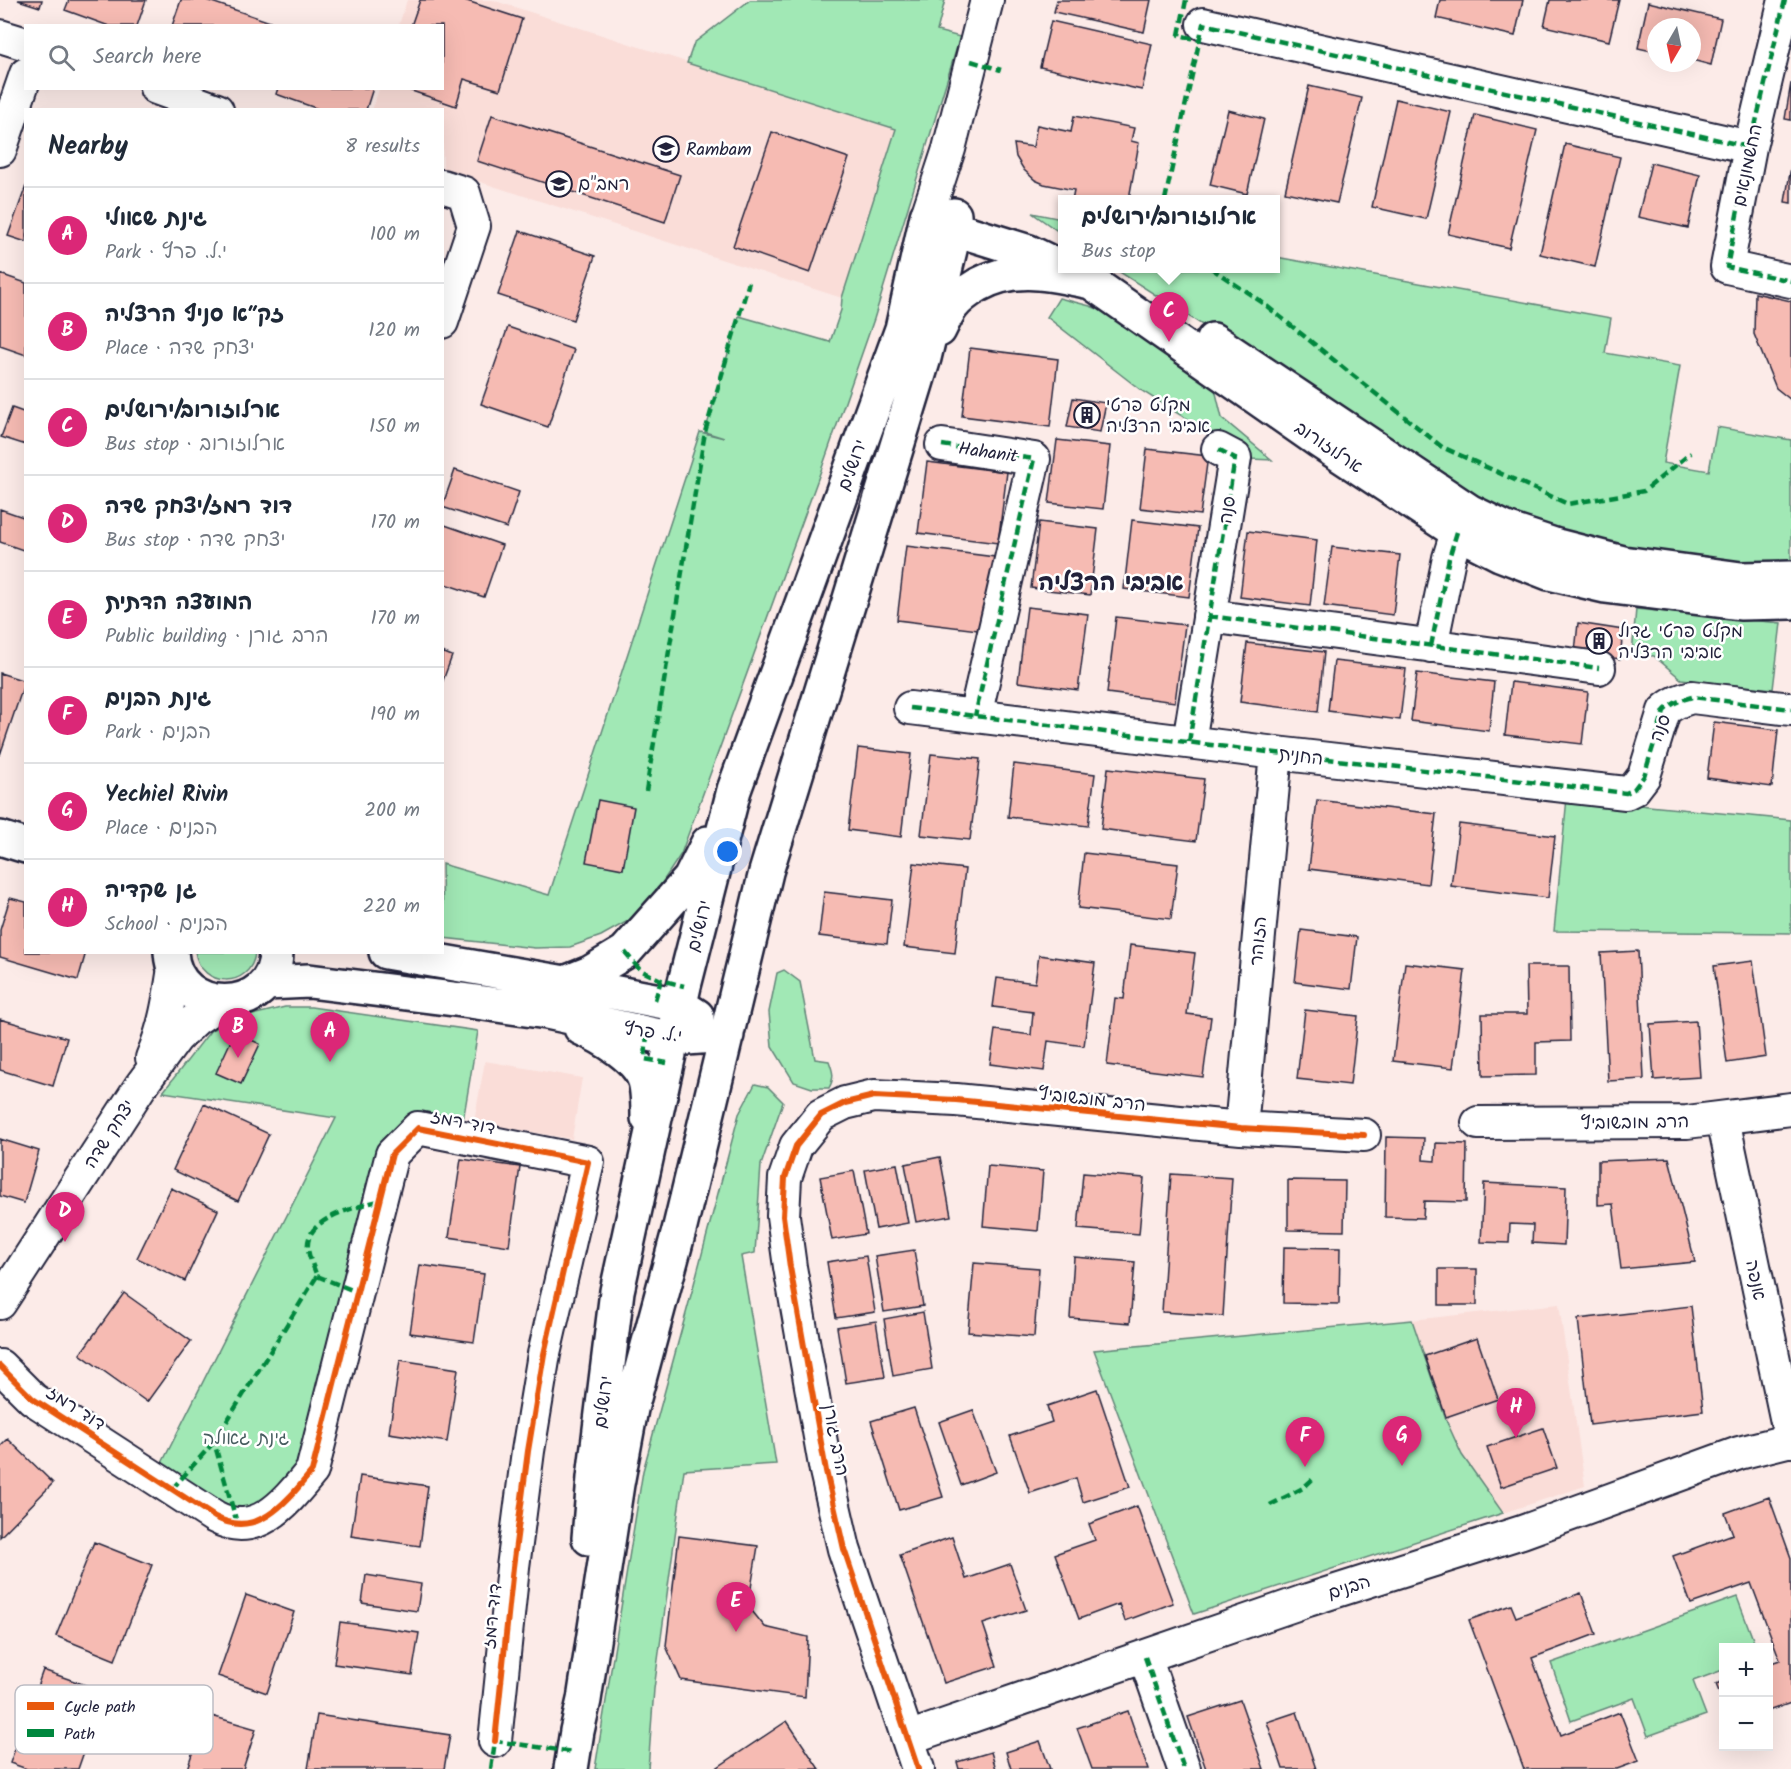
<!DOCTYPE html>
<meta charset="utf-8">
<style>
:root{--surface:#fff;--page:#f6f6f7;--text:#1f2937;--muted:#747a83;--line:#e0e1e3;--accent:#db2777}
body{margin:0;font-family:Kalam,"Playpen Sans Hebrew",sans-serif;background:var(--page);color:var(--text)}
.controls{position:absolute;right:18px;bottom:18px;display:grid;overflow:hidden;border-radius:0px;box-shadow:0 6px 24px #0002}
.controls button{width:54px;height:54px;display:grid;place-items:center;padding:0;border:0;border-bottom:2px solid var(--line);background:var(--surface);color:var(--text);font:30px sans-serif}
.compass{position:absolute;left:1647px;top:18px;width:54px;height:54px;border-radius:50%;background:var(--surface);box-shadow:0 6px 24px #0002;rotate:189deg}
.you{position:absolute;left:728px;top:852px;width:21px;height:21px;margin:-15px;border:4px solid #fff;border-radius:50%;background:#1a73e8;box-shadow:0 0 0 9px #1a73e833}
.badge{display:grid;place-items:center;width:39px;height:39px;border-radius:50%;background:var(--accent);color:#fff;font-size:20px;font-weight:700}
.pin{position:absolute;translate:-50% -50px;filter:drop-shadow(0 2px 3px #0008)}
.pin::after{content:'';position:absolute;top:32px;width:21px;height:18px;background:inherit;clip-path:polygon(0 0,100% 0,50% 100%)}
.popup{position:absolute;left:1058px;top:195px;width:222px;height:78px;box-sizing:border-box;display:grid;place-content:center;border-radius:0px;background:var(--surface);filter:drop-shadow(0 2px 4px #0005);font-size:20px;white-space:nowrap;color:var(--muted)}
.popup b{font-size:22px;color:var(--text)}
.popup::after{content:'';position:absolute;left:50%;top:100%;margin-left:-12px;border:12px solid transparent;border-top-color:var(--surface)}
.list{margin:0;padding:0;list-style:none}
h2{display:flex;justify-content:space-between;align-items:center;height:78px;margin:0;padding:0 24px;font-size:26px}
h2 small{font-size:20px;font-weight:400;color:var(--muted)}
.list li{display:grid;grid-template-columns:39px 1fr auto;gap:18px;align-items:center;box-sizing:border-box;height:96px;padding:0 24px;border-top:2px solid var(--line)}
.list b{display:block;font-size:22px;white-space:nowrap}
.list p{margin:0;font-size:20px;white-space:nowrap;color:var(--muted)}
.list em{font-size:20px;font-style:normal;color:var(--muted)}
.icon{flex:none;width:33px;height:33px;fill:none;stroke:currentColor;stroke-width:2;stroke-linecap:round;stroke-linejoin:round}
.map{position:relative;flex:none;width:1791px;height:1769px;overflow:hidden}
.search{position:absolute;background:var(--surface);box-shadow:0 6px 24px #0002;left:24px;top:24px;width:420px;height:66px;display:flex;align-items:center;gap:15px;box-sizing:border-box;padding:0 21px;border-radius:0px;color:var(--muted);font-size:22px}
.panel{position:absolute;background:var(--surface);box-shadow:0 6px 24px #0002;left:24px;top:108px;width:420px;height:846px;border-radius:0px}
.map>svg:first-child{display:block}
.built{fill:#faddd8}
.green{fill:#a1e8b5;stroke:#628578;stroke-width:1.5}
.building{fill:#f6bbb3;stroke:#22223b;stroke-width:1.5}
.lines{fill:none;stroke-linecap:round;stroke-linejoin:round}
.street-casing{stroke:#22223b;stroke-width:36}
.secondary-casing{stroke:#22223b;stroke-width:38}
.street{stroke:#fff;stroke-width:32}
.secondary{stroke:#fff;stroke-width:33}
.quiet{stroke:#00873e;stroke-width:4.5;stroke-dasharray:9 4.5;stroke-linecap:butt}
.cycleway-casing{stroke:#fff;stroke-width:10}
.cycleway{stroke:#e8590c;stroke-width:6}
.labels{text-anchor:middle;stroke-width:5;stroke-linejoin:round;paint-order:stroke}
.poi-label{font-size:18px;fill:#22223b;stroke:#fff;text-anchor:start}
.street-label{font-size:18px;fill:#22223b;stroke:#fff}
.park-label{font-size:18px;fill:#485d60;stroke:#fff}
.district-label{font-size:24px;font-weight:bold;fill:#22223b;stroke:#fff}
.key{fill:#fff;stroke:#bdbdc4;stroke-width:1.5}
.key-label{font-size:16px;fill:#22223b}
</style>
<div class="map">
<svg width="1791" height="1769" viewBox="0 0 1791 1769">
<rect width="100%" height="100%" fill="#fcebe8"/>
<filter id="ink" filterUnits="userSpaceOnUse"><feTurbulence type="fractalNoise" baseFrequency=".0167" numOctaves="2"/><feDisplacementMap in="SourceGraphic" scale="12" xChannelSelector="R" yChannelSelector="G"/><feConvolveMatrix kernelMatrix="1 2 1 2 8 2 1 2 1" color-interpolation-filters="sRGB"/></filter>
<g filter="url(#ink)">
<path class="built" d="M407 0H492L896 129 842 298 443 170 442 110H372L379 89 442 88V26L399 25Z
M485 1061 582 1078 572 1139 474 1122Z
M1559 1304 1585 1486 1503 1513 1462 1455 1446 1421 1412 1320Z"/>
<path class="green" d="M750 0H945L937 31 960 37 874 319 823 465 681 854 658 889 637 916 601 936 570 947 535 948 443 938 442 864 549 895 700 432 724 438 705 432 739 316 830 342 841 310 842 298 896 129 687 63 694 43Z
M1032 213 1062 219V234Z
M1276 257 1611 318 1605 353 1680 366 1663 463 1709 471 1717 427 1791 440V568L1740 573 1549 533 1466 494 1115 269 1276 268Z
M1059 298 1090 306 1111 314 1206 380 1215 389 1222 418 1272 460 1250 459 1142 391 1047 317Z
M1636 609 1781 623 1773 689 1681 679 1654 656 1632 654Z
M1567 798 1791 820V933L1554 931Z
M195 952H255V953C251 989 201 989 195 952Z
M784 970 800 982 815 1059 829 1061C833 1072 835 1077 829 1088H812L794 1082 772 1046 769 1012 777 973Z
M285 1007H311L478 1031 461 1133 417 1126 304 1468 244 1517 158 1471 336 1118 163 1092 211 1030 236 1019Z
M755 1084 768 1087 783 1102 761 1165 755 1253 741 1256 776 1464 684 1470 654 1689 648 1769H595L643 1471 694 1284 739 1114Z
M1412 1320 1446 1420 1462 1455 1503 1513 1194 1614 1094 1350Z
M1737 1597 1756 1647 1724 1648 1723 1670 1693 1681 1706 1715 1648 1736 1634 1698 1571 1721 1551 1663Z"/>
<path class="building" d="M18 0H42L40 7Z
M69 0H146L137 26H109L65 10Z
M181 0H206L273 23 272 26H172Z
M420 0H464L522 19 500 90 464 79 456 106 403 88H442V26H411Z
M1057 0H1151L1144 32 1054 12Z
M1440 0H1523L1515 36 1436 18Z
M1550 0H1619L1609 41 1544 26Z
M1648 2 1721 19 1711 65 1692 60V27H1656V52L1638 48Z
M1051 21 1152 44 1142 90 1040 67Z
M1791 83V120L1785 119Z
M1309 86 1362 98 1337 203 1285 192Z
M278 88H373L366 110H321L276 94Z
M1396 99 1451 112 1426 219 1372 207Z
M1228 110 1264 119 1247 194 1210 185Z
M492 115 680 175 665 222 477 161Z
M1475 115 1537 130 1509 248 1448 234Z
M1074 116 1134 128 1131 141 1139 143 1129 199 1117 197 1116 200H1072L1074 190 1044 184 1035 180 1024 170 1016 157 1014 144 1033 147 1037 125 1071 132Z
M772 132 849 158 810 273 733 246Z
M1565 144 1620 157 1595 267 1540 254Z
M1651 163 1700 175 1688 228 1638 217Z
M1791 167V203L1785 202Z
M26 186V242L8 236Z
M520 231 595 256 573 320 498 295Z
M0 274 26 283V355L0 346Z
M1755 293 1791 301V400L1776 388 1754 334Z
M508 327 574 350 548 427 481 404Z
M970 348 1058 359 1050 427 962 416Z
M1073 398 1106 403 1100 432 1067 427Z
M12 408 26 413V445L1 437Z
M1057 440 1110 446 1103 509 1049 503Z
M1147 449 1208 456 1200 515 1140 508Z
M927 462 1007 472 998 543 918 533Z
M455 470 519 492 507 528 442 507Z
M0 509 26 518V551L0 542Z
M1132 520 1198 528 1189 597 1124 589Z
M1039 522 1098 529 1090 595 1031 588Z
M442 524 502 545 484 597 442 583Z
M1248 531 1317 540 1310 606 1240 597Z
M906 546 995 557 986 631 897 620Z
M1332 547 1400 555 1393 615 1324 606Z
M1027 607 1088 614 1078 690 1018 682Z
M1116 617 1185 625 1175 702 1107 693Z
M1578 623 1623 630 1620 659 1575 652Z
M1247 643 1324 652 1318 712 1240 702Z
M442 652 452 656 442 683Z
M1334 661 1406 669 1400 720 1328 711Z
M0 673 25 681 0 755Z
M1417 673 1494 682 1489 731 1411 721Z
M1511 682 1588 692 1582 744 1505 735Z
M1714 722 1778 730 1772 787 1707 778Z
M858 748 911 754 901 837 848 830Z
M931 754 980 759 970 840 921 835Z
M1014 764 1095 774 1088 826 1008 817Z
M1108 768 1204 779 1196 841 1101 829Z
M598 800 634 807 623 869 586 862Z
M1317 800 1436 814 1428 884 1309 869Z
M1459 824 1555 836 1548 898 1451 886Z
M1084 853 1178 864 1171 919 1078 908Z
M914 863 965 869 955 953 904 947Z
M824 892 892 900 887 944 819 936Z
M10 898 26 902V952H86L78 980 0 957V930Z
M1301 930 1357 937 1351 989 1295 982Z
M1130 945 1195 953 1187 1014 1211 1017 1203 1077 1107 1065 1115 998 1124 999Z
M1638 951 1644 1079 1608 1081 1601 953Z
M1039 955 1095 963 1084 1046 1048 1041 1044 1071 990 1064 995 1030 1031 1035 1033 1012 993 1007 997 978 1035 983Z
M1753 961 1766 1057 1727 1063 1714 966Z
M1405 963 1465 970 1453 1068 1393 1061Z
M1526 966H1569L1570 1041 1536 1042V1075L1483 1076 1482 1014H1527Z
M1305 1010 1358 1016 1350 1085 1297 1079Z
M0 1019 67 1038 53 1086 0 1070Z
M1696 1021 1700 1077 1654 1080 1650 1024Z
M235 1032 260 1044 241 1084 216 1073Z
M204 1104 269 1134 238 1201 173 1170Z
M1386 1137 1424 1138 1423 1160 1435 1161 1436 1143 1467 1144 1466 1202 1424 1201 1423 1218 1385 1217Z
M0 1139 39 1151 24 1203 0 1196Z
M940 1157 951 1216 916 1222 905 1164Z
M1669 1158 1695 1262 1621 1269 1613 1204 1598 1205V1161Z
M461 1159 520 1167 509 1246 449 1237Z
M897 1164 908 1223 876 1229 865 1170Z
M988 1166 1043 1171 1038 1231 983 1226Z
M854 1171 866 1234 832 1240 820 1177Z
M1083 1173 1144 1178 1139 1234 1078 1229Z
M1171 1174 1232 1178 1223 1316 1162 1312Z
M1288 1180 1345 1181 1344 1231 1288 1230Z
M1484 1183 1566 1187 1564 1245 1532 1243 1533 1225 1510 1224 1509 1243 1481 1242Z
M171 1188 218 1210 185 1281 137 1258Z
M1284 1247 1340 1248 1339 1304 1283 1303Z
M914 1250 923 1306 884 1312 875 1256Z
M866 1256 875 1312 836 1318 827 1262Z
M1074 1257 1135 1262 1130 1323 1070 1318Z
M974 1263 1039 1268 1034 1337 968 1332Z
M420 1265 484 1274 474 1342 410 1333Z
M1439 1269H1477V1305H1439Z
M124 1293 191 1341 147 1402 80 1354Z
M1691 1306 1703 1411 1590 1425 1578 1319Z
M923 1312 932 1369 893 1376 884 1319Z
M876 1321 885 1377 846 1383 837 1327Z
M1477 1338 1498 1399 1446 1417 1425 1356Z
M400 1360 458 1369 447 1442 389 1433Z
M1097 1389 1130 1487 1083 1502 1076 1478 1030 1493 1010 1436 1052 1422 1047 1406Z
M914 1408 943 1497 899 1510 871 1421Z
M973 1410 996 1472 961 1485 939 1422Z
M1543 1428 1557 1468 1501 1487 1487 1447Z
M8 1439 53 1483 0 1537V1447Z
M360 1476 428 1486 420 1546 351 1536Z
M1769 1497 1791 1558V1703L1768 1711V1664L1780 1660 1751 1583 1691 1604 1673 1556 1733 1534 1725 1513Z
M1137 1506 1173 1603 1125 1621 1119 1604 1079 1619 1055 1554 1095 1540 1089 1524Z
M679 1536 758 1546 748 1606 765 1627 808 1637 805 1697 681 1680 666 1646Z
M952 1537 966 1579 1010 1564 1026 1610 983 1624 997 1666 944 1683 900 1555Z
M94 1542 152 1565 115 1660 56 1636Z
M366 1575 421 1584 417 1611 362 1603Z
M1581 1593 1596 1634 1532 1658 1561 1735 1620 1712 1639 1761 1617 1769H1524L1469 1620 1511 1605 1516 1617Z
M246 1595 294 1612 267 1693 218 1676Z
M340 1622 419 1633 412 1675 334 1664Z
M43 1670 105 1692 78 1769H27L10 1763Z
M1724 1681V1705L1716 1684Z
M1240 1700 1264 1769H1206L1188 1717Z
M1128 1711 1148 1769H1092L1077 1728Z
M1297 1712 1316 1769H1283L1267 1722Z
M205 1714 256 1729 243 1769H187Z
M317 1715 450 1735 444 1769H308Z
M787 1721 819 1769H715Z
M1040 1741 1050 1769H1011L1006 1752Z
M991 1752 996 1769H959L957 1762Z"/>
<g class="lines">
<g class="street-casing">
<path id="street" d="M1785 0 1750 147 1727 267 1791 281
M1203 24 1750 147
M0 36 26 44
M156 88 217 110
M0 150 26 74
M442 186 464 193 474 226 442 322
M927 216 949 149 987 0
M942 445 1034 459 975 716
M1209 616 1599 668
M1431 646 1449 558 1457 532
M910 708 1276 753 1626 793 1634 789 1644 776 1664 711C1672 703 1681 700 1692 697L1791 709
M1189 742 1235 458 1218 449
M152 1058C165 1027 169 1001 174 968
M1723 1119 1791 1441
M1478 1123 1687 1122 1791 1109
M1241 1128 1276 753
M0 1303 140 1087 176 1038 196 1019 220 1003
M0 1366 33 1399 215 1517C258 1540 287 1501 312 1471L392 1154 418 1128 588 1162 544 1354 528 1451 513 1567 495 1741
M1145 1657 1184 1769
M908 1738 1308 1600 1522 1532 1739 1453 1791 1440
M918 1769 844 1549 826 1471 790 1267 783 1216 785 1178 796 1146 821 1115 845 1103 874 1096 956 1100 1241 1128 1364 1135"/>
</g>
<g class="secondary-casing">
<path id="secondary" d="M937 221 955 229 1029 252 1062 268
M939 330C943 322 947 313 952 306 959 297 968 291 978 285 1016 264 1051 274 1091 282L1319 441 1457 532 1500 554 1549 573 1605 586 1740 603 1791 602
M1213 340 1469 511 1506 529 1557 546 1623 563 1741 579 1791 578
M0 838 26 846
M171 952C175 1019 276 1017 276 952
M386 952 565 983 680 1005 697 1016
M266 983 309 981 462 1000 547 1012 673 1039 727 1035
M565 983 590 973 625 952 690 879 708 843
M581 1028C602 1037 638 1058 645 1081 648 1092 648 1107 648 1118
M589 1538 594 1478 617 1291 684 986 734 790 902 329 927 216
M571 1769 577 1731 584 1700 617 1484 631 1409 680 1227 766 872 924 358 955 229 954 215"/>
</g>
<use href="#street" class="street"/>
<use href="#secondary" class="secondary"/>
<path class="quiet" d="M1186 0 1179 35 1199 40
M1785 0 1750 147 1727 267 1791 281
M971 61 1001 70
M1165 200 1203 24 1750 147
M1211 268 1263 303 1442 447 1568 504 1644 491 1691 453
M942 445 1034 459 975 716
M1209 616 1599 668
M1431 646 1449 558 1457 532
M910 708 1276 753 1626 793 1634 789 1644 776 1664 711C1672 703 1681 700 1692 697L1791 709
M1189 742 1235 458 1218 449
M646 791 705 432 749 282
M625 952 640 970 661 980
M655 1000 661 980 684 986
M647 1033 645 1059 667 1063
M317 1276 357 1292
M172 1489 214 1442
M1270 1505 1303 1488 1315 1477
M237 1523 214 1442 317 1276C314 1268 309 1258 308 1249 304 1217 357 1208 380 1200
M1145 1657 1184 1769
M491 1769 495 1741 573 1752"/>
<g class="cycleway-casing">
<path id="cycleway" d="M0 1366 33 1399 215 1517C258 1540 287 1501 312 1471L392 1154 418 1128 588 1162 544 1354 528 1451 513 1567 495 1741
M918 1769 844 1549 826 1471 790 1267 783 1216 785 1178 796 1146 821 1115 845 1103 874 1096 956 1100 1241 1128 1364 1135"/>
</g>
<use href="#cycleway" class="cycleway"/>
</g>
</g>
<defs>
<g id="school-ring" transform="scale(1.35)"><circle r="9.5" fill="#fff" stroke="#22223b" stroke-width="1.5"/><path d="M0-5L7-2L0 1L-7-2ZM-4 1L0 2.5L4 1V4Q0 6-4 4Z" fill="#22223b"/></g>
<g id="building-ring" transform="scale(1.35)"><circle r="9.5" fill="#fff" stroke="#22223b" stroke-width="1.5"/><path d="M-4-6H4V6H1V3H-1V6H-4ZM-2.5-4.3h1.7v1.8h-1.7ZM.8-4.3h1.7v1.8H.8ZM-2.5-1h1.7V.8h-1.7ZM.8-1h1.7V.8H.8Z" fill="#22223b"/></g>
</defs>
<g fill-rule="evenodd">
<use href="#school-ring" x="666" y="149"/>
<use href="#school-ring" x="559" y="184"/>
<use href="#building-ring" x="1087" y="415"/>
<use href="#building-ring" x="1599" y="641"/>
</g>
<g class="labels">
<g class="poi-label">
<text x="686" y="155">Rambam</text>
<text x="578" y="190">רמב"ם</text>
<text x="1106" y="411">מקלט פרטי<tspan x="1106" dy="21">אביבי הרצליה</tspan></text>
<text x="1618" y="637">מקלט פרטי גדול<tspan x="1618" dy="21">אביבי הרצליה</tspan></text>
</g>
<g class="street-label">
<text transform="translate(1747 165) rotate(-78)" y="6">החשמונאים</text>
<text transform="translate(1329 447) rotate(34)" y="6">ארלוזורוב</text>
<text transform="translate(988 452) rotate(8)" y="6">Hahanit</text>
<text transform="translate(852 465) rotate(-70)" y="6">ירושלים</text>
<text transform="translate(1227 510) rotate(-81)" y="6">סנה</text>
<text transform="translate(1660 728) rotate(-69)" y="6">סנה</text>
<text transform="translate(1301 756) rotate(7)" y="6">החנית</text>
<text transform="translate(699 926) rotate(-76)" y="6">ירושלים</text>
<text transform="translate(1258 941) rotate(-85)" y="6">הזוהר</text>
<text transform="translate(653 1032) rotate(8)" y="6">י.ל. פרץ</text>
<text transform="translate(1092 1099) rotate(6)" y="6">הרב מובשוביץ</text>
<text transform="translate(463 1122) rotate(11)" y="6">דוד רמז</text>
<text transform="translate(1635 1122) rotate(-1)" y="6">הרב מובשוביץ</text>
<text transform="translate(109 1134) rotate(-57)" y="6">יצחק שדה</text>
<text transform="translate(1756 1280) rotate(78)" y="6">אנפה</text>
<text transform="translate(603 1402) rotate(-83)" y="6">ירושלים</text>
<text transform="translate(76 1408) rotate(33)" y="6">דוד רמז</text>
<text transform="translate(836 1440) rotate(79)" y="6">הרב גורן</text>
<text transform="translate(1349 1587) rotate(-18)" y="6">הבנים</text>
<text transform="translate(492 1616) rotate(-84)" y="6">דוד רמז</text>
</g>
<g class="park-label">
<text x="246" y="1444">גינת גאולה</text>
</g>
<g class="district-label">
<text x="1111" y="590">אביבי הרצליה</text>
</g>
</g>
<rect x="15" y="1685" width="198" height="69" rx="9" class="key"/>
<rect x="27" y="1702" width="27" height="8" fill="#e8590c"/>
<rect x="27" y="1729" width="27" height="8" fill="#00873e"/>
<g class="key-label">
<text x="64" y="1712">Cycle path</text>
<text x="64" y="1739">Path</text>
</g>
</svg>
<div class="controls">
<button>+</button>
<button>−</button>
</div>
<svg class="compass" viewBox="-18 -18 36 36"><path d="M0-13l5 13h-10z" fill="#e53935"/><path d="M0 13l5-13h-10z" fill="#747a83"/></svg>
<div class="you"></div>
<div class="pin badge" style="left:330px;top:1062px">A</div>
<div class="pin badge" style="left:238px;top:1058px">B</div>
<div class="pin badge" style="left:1169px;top:342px">C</div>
<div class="popup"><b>ארלוזורוב/ירושלים</b>Bus stop</div>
<div class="pin badge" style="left:65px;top:1242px">D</div>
<div class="pin badge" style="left:736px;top:1632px">E</div>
<div class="pin badge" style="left:1305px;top:1467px">F</div>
<div class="pin badge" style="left:1402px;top:1466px">G</div>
<div class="pin badge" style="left:1516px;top:1438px">H</div>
<div class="search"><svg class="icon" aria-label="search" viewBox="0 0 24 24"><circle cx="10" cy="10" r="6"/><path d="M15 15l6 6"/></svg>Search here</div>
<section class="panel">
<h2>Nearby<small>8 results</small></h2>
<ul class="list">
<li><span class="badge">A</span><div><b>גינת שאולי</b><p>Park · י.ל. פרץ</p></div><em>100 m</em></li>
<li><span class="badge">B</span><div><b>זק״א סניף הרצליה</b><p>Place · יצחק שדה</p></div><em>120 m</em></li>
<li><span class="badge">C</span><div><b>ארלוזורוב/ירושלים</b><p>Bus stop · ארלוזורוב</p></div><em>150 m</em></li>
<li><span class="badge">D</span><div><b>דוד רמז/יצחק שדה</b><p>Bus stop · יצחק שדה</p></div><em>170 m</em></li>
<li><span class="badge">E</span><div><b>המועצה הדתית</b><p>Public building · הרב גורן</p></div><em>170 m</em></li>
<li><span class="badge">F</span><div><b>גינת הבנים</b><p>Park · הבנים</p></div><em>190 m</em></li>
<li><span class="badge">G</span><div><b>Yechiel Rivin</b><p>Place · הבנים</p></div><em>200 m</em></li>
<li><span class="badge">H</span><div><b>גן שקדיה</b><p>School · הבנים</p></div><em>220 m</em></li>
</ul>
</section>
</div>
